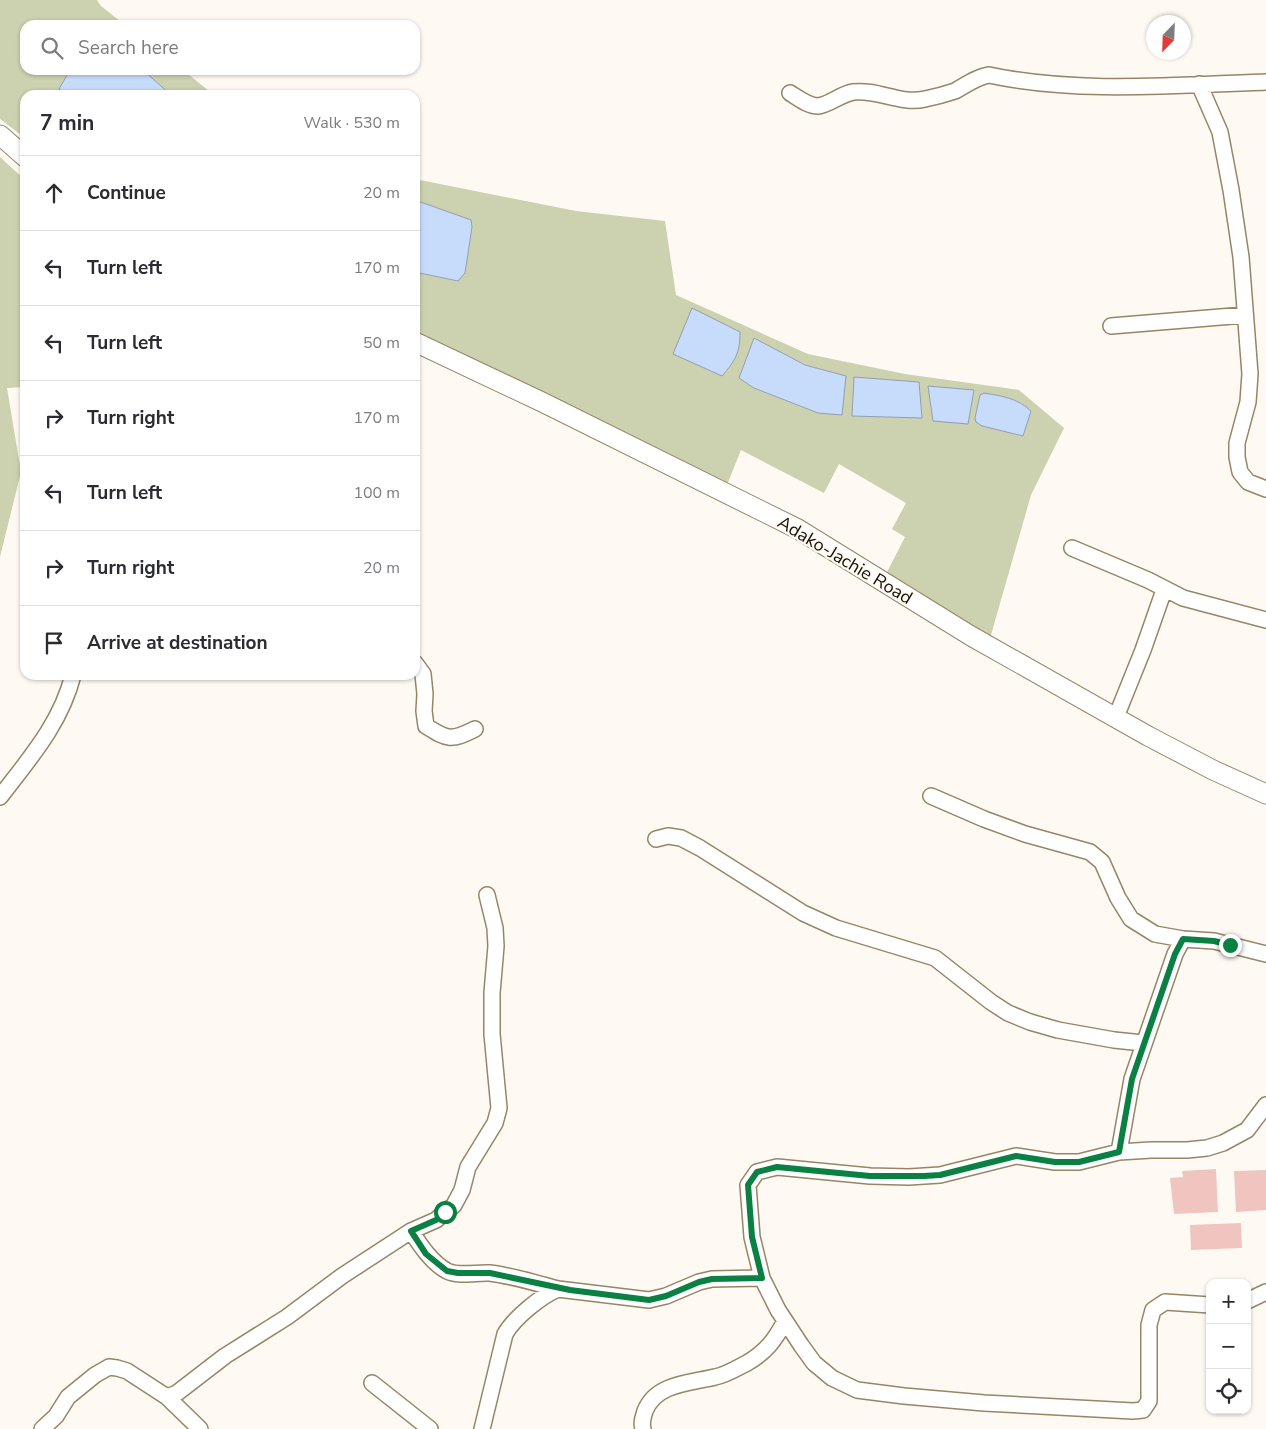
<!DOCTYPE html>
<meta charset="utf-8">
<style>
:root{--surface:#fff;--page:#f2f2f3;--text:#2b2b33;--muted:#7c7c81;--line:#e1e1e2}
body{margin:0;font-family:"Nunito Sans",sans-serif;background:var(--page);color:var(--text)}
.controls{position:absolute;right:15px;bottom:15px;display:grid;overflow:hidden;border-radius:10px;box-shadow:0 1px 4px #0004}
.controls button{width:45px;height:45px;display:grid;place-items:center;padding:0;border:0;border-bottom:1px solid var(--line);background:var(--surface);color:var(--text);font:25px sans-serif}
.compass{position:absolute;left:1146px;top:15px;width:45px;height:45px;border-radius:50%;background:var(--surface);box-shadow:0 1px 4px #0004;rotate:203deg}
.stop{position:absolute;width:15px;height:15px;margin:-11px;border:4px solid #0b8043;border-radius:50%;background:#fff}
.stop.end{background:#0b8043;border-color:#fff;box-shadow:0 1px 5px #0008}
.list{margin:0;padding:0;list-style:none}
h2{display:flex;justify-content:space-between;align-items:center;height:65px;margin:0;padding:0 20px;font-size:21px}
h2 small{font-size:16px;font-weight:400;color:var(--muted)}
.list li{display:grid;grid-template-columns:32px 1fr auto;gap:15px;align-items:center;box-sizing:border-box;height:75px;padding:0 20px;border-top:1px solid var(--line)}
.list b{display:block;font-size:19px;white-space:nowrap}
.list em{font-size:16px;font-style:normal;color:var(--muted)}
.icon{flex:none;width:28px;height:28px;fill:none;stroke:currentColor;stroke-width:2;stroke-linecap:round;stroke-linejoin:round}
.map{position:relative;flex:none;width:1266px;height:1429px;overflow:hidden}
.search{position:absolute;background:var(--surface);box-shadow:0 1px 4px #0004;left:20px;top:20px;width:400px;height:55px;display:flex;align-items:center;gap:12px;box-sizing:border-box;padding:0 18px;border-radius:15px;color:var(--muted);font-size:19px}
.panel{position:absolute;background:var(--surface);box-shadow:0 1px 4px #0004;left:20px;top:90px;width:400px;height:590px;border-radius:15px}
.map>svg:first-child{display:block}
.green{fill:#ccd2b0;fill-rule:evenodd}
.water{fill:#c7dcfb;stroke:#929eb1}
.building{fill:#f0c5c0}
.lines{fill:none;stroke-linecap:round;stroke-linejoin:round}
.minor-casing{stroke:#978566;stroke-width:18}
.tertiary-casing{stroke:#978566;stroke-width:21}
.minor{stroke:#fff;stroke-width:15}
.tertiary{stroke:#fff;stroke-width:19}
.route{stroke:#0b8043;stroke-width:6}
.labels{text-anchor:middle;stroke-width:4.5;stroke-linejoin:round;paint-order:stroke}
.street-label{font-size:18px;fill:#150f04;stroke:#fefaf3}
</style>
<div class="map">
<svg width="1266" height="1429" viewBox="0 0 1266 1429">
<rect width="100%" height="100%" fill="#fefaf3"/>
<path class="green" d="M0 0H97L101 6 125 25H25V70H70L59 89 66 95H25V138L0 119Z
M143 70H183L214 95H171Z
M0 157 25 180V387L7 388 21 472 0 557Z
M415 179 576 211 665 221 676 295 808 354 905 374 1019 390 1064 428 1031 495 989 642 885 576 905 537 892 529 906 503 839 464 824 493 741 450 727 485 415 340V272L457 281 465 273 472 227 470 220 415 200ZM754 338 805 365 846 376 818 413 754 388 739 378ZM984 393 1023 436 1002 429Z"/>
<path class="water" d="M70 70H143L171 95H66L59 89Z
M415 200 471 220 472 227 465 273 458 281 415 272Z
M692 308 740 332C740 352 736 360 722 376L673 354Z
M754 338 805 365 846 376 842 415 818 413 754 388 739 378Z
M854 377 919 382 922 418 852 416Z
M928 386 974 390 968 424 933 421Z
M984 393C1002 396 1017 398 1031 411L1023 436 982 426 976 422 975 418 980 395Z"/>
<path class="building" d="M1216 1169 1218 1212 1174 1214 1170 1178 1183 1177 1182 1171Z
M1266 1170V1210L1236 1212 1234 1171Z
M1241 1223 1242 1248 1191 1250 1190 1225Z"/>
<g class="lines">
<g class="minor-casing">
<path id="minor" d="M1199 84 1220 132 1231 190 1241 257 1250 374 1248 402 1237 443V457L1240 472 1248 482 1266 489
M790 93C798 98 808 106 818 106 829 105 841 94 853 92 878 89 901 105 925 99 935 97 946 94 955 91 966 85 976 77 989 75 1077 94 1177 85 1266 82
M1111 326 1245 315
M1072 548 1148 580 1183 598 1266 620
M415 663 423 674 425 694 424 711 426 726C448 740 451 741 475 729
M1116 717 1143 650 1164 590
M931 796 984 819 1025 834 1090 852 1102 862 1118 898 1131 919 1155 934 1183 939
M0 797C30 758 61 723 73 675
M656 839 668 836 681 838 700 848 803 913 836 928 935 958 991 1002 1008 1013 1030 1022 1058 1030 1114 1040 1143 1043
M1119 1152 1132 1079 1175 954 1183 939 1214 941 1266 954
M411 1231C420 1245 432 1263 447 1271 459 1277 477 1272 490 1273 513 1276 536 1283 558 1289
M1247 1301 1266 1292
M1210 1305 1165 1302 1153 1310 1149 1325V1401L1143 1410 1133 1411 984 1403 904 1396 857 1390 832 1378 814 1363 801 1345 778 1310 762 1278 752 1237 748 1185 757 1172 777 1167 870 1176 909 1177 940 1175 1016 1156 1055 1162H1079L1119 1152 1151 1150H1187L1207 1148 1223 1143 1247 1130 1266 1105
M372 1383 430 1429
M167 1397 200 1429
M42 1429 56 1416 68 1397 95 1375 109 1367 117 1368 127 1371 167 1397 177 1393 225 1356 287 1317 342 1276 411 1231 436 1220 454 1205 462 1190 468 1167 495 1123 499 1108 492 1034V993L496 946 495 928 487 895
M482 1429 505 1334C514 1318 541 1296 558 1289L649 1300 666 1296 699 1282 712 1279 762 1278
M643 1429C641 1422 643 1418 645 1411 656 1383 691 1383 715 1377 726 1375 737 1368 747 1363 766 1352 775 1340 785 1321"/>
</g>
<g class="tertiary-casing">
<path id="tertiary" d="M0 135 25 157
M415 342 542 402 798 529 971 636 1148 736 1213 770 1266 794"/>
</g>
<use href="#minor" class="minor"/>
<use href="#tertiary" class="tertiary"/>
</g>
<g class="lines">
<path class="route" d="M445 1212 436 1220 411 1231 426 1254 447 1271 458 1273H490L570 1290 649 1300 666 1296 699 1282 712 1279 762 1278 752 1237 748 1185 757 1172 777 1167 870 1176H924L940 1175 1016 1156 1055 1162H1079L1119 1152 1132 1079 1175 954 1183 939 1214 941 1230 945"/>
</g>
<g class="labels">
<g class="street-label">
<text transform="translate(845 560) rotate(31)" y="6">Adako-Jachie Road</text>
</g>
</g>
</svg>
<div class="controls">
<button>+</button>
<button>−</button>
<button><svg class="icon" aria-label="locate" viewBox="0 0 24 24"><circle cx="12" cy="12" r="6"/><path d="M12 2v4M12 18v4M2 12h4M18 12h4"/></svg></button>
</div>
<svg class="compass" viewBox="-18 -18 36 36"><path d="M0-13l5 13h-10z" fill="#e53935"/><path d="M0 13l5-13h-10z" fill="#7c7c81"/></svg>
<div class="stop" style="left:445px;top:1212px"></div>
<div class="stop end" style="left:1230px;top:945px"></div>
<div class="search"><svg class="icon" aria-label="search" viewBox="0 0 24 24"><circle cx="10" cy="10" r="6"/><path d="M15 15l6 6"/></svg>Search here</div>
<section class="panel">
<h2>7 min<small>Walk · 530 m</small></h2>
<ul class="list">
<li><svg class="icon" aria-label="ahead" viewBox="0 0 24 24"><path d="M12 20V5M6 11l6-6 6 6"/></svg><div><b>Continue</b></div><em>20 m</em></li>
<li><svg class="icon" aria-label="left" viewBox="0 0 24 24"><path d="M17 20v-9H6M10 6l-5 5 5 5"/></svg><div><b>Turn left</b></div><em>170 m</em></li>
<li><svg class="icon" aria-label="left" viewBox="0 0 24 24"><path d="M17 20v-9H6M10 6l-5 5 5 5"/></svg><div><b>Turn left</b></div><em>50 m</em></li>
<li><svg class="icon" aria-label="right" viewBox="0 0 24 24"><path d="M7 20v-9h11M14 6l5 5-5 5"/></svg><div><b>Turn right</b></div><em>170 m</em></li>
<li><svg class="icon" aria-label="left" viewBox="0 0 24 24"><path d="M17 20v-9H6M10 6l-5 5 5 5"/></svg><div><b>Turn left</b></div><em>100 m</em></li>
<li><svg class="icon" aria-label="right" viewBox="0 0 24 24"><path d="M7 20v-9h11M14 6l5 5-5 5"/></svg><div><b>Turn right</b></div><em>20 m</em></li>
<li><svg class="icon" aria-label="arrive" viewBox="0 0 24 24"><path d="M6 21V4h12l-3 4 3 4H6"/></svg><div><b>Arrive at destination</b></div></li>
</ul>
</section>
</div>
